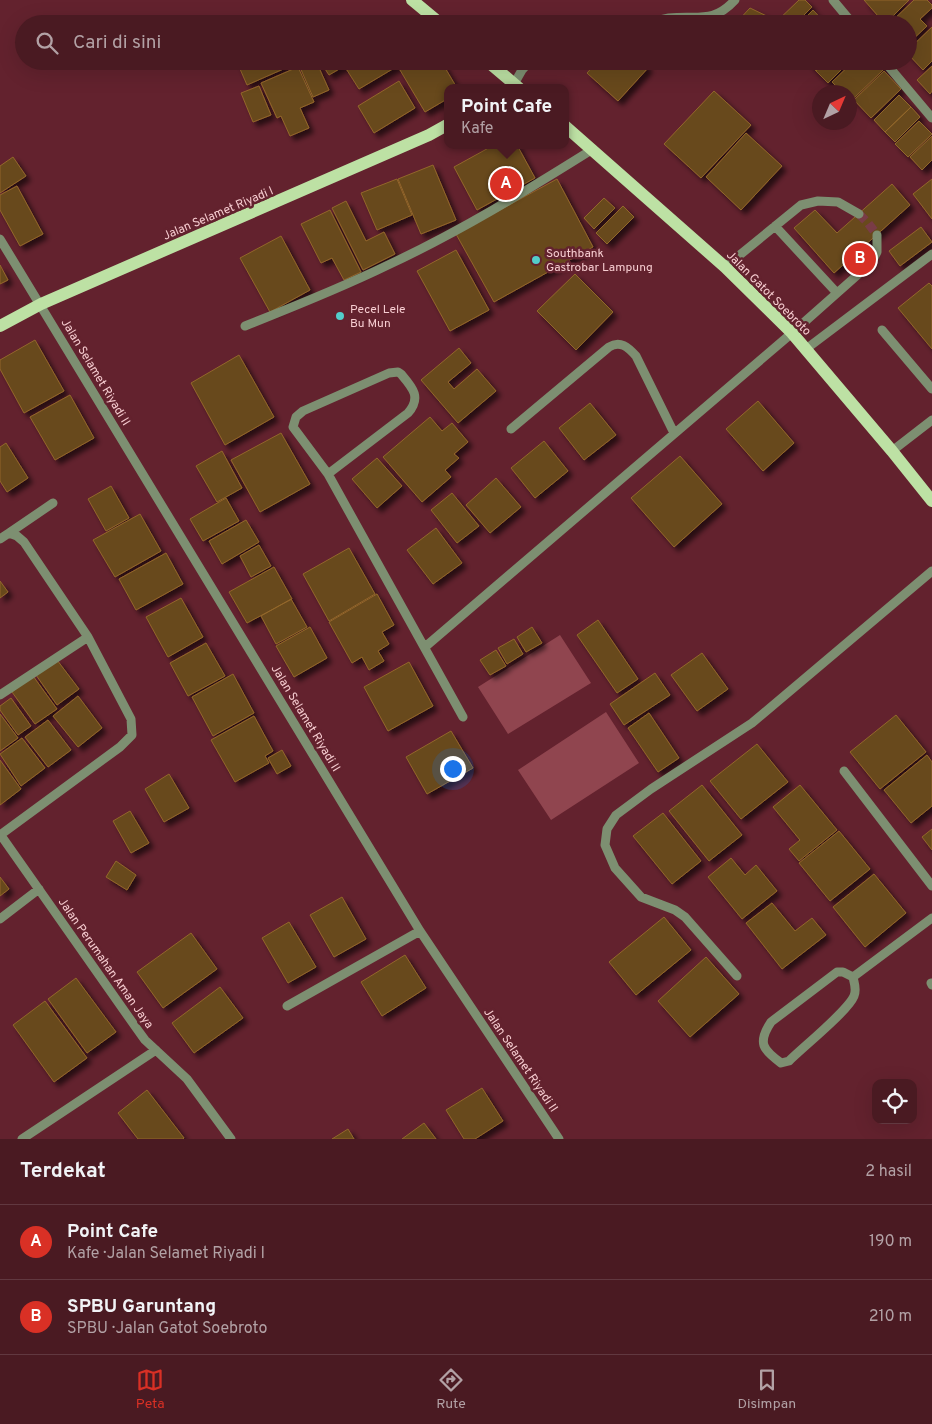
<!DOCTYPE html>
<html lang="id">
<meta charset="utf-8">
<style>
:root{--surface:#4a1a22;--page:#51232a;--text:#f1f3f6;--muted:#b2a1a5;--line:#613840;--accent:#d93025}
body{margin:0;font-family:Overpass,sans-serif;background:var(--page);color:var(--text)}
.controls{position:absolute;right:15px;bottom:15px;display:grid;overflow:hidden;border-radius:10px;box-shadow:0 5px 20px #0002}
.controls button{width:45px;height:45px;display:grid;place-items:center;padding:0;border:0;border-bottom:1px solid var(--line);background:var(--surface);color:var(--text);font:25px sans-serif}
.compass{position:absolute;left:812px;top:85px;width:45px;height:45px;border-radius:50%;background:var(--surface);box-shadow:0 5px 20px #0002;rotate:44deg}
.you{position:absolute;left:452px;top:768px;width:18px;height:18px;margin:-12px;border:4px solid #fff;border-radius:50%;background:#1a73e8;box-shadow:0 0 0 8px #1a73e833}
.badge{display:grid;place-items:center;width:32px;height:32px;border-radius:50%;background:var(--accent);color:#fff;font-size:16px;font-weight:700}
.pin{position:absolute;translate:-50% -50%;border:2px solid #fff;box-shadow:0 1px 5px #0006}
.popup{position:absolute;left:444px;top:84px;width:125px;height:65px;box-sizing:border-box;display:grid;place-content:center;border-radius:10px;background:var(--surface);filter:drop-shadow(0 1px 4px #0005);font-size:16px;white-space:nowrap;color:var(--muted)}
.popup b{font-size:19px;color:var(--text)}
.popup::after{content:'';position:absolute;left:50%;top:100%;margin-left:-10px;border:10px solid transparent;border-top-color:var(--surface)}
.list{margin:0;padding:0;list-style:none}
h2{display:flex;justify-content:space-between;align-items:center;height:65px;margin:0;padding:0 20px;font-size:21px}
h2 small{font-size:16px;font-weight:400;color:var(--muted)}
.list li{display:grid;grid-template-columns:32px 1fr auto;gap:15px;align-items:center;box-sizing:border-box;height:75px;padding:0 20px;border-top:1px solid var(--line)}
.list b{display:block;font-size:19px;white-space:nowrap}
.list p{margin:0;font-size:16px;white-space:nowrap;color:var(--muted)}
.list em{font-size:16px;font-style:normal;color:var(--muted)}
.icon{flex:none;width:28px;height:28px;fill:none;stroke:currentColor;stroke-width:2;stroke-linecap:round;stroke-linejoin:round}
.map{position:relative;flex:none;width:932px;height:1139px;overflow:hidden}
.search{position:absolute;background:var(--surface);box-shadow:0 5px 20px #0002;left:15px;right:15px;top:15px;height:55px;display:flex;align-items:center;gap:12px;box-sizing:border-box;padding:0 18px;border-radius:28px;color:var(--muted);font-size:19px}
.sheet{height:215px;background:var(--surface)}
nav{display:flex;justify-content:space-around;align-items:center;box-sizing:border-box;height:70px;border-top:1px solid var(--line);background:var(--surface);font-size:14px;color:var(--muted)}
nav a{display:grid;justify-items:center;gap:2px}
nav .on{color:var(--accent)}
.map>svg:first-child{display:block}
.green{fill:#90454f}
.building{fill:#68481a;stroke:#92672b;filter:url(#shadow)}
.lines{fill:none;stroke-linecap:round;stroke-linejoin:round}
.minor-tunnel{stroke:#793c46;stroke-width:9;stroke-dasharray:9 4.5;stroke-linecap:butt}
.minor{stroke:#7d8f71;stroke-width:9}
.major{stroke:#bde1a4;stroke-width:12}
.poi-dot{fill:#53cdca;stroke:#63222e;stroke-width:2}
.labels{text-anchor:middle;stroke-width:5;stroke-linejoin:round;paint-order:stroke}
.street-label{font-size:12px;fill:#f7cdd1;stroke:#63222e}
.poi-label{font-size:12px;fill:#f7cdd1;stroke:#63222e;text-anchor:start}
</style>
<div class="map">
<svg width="932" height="1139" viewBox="0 0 932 1139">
<defs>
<filter id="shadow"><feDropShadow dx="4.5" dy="4.5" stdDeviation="2.5" flood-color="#0009"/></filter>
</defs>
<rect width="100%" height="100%" fill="#63222e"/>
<path class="green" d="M560 635 591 683 508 734 478 687Z
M606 712 639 763 551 820 518 770Z"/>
<path class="building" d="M799 0H805L812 7 795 24H774Z
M864 0H909L885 24Z
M914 0H927L932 5V8L920 19 927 26 908 44V24H889Z
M750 8 775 20 771 24H735Z
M813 10 826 24H799Z
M932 27V61L923 70 908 54V50Z
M240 61H285L288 67 247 85 237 62Z
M307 61H316L329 90 313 97 299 65Z
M320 61H353L329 75Z
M354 61H406L359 89 345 67Z
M415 61H441L457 88H447V99L425 112 400 70Z
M598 61H642L648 68 618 101 587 73Z
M807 61H827L816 71Z
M827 61H850L828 83 816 71Z
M854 61H877L884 69 851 101 850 92H842L832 82Z
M932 66V91L930 94 917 80Z
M298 67 314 102 300 108 309 128 290 136 281 116 277 118 261 83Z
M884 71 901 89 871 118 854 100Z
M399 81 415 108 374 133 358 106Z
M259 86 271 115 253 122 241 93Z
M714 91 751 125 701 178 664 144Z
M899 95 911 107 885 132 874 120Z
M911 107 920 117 895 142 885 132Z
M919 121 932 134 908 157 895 144Z
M746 133 782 166 741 210 706 177Z
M932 136V160L922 170 910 157Z
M494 145H517L535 178 477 210 454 167Z
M13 157 26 176 0 193V166Z
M433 165 456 220 421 234 398 179Z
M397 179 412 215 377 230 361 193Z
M557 179 593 247 494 302 456 234Z
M932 179V219L913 194Z
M892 184 910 205 834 273 794 228 815 210 837 233Z
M17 186 43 234 20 246 0 210V195Z
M604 198 615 208 594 229 584 218Z
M346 201 366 241 384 232 395 254 363 270 332 208Z
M623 206 634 217 607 244 596 233Z
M330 210 361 272 344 280 332 258 321 263 301 224Z
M921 227 932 242 900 266 889 251Z
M281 236 310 290 270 312 240 258Z
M456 250 489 310 450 331 417 271Z
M0 265 8 280 0 284Z
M575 274 613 312 576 350 537 311Z
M929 283 932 286V349L898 308Z
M35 340 64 391 24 413 0 369V360Z
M459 348 471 363 448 382 454 389 477 369 496 391 458 423 421 380Z
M239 355 274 417 225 445 191 383Z
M70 395 94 438 55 460 30 417Z
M758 401 794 443 763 471 726 429Z
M590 403 616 435 584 460 559 428Z
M430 417 442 431 452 423 468 442 454 454 459 458 445 470 451 477 422 502 383 457Z
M281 433 310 484 260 512 231 460Z
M544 441 568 471 535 498 511 468Z
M6 443 28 478 7 492 0 481V447Z
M222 451 242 488 217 502 196 466Z
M680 456 722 504 674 547 631 498Z
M377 458 402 486 377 508 352 479Z
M496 478 521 507 490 533 466 505Z
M111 486 129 518 106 531 88 499Z
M452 493 479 526 457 543 431 510Z
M226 498 239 521 203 541 190 519Z
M140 514 161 551 115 577 93 540Z
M246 520 259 542 222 564 209 541Z
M436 528 462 563 433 584 407 550Z
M259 545 271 566 251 577 240 556Z
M349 548 375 594 329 621 303 574Z
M166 553 183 584 136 610 119 579Z
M274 567 292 599 247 623 229 592Z
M0 581 8 592 0 598Z
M377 594 394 625 382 632 389 644 378 651 384 661 369 670 362 657 352 663 329 622Z
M181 598 203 637 168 657 146 617Z
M291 599 307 627 276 644 261 616Z
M598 620 638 679 617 693 577 635Z
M310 627 327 658 294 677 276 646Z
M532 627 542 643 526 652 517 637Z
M514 639 523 654 507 664 498 648Z
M206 643 225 676 188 696 170 663Z
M496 650 506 666 490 675 480 660Z
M702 653 728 689 697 711 671 675Z
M57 660 79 689 57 705 36 675Z
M409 662 433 706 388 731 364 687Z
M655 673 670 695 624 725 610 704Z
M233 674 254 713 213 736 192 697Z
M33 676 57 709 35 724 12 692Z
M78 696 102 728 78 747 53 716Z
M11 698 31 726 18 735 0 710V706Z
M649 713 679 758 658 772 628 728Z
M0 714 18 738 0 751Z
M896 715 926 752 880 789 850 752Z
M254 716 273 751 265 756 269 763 235 782 211 740Z
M48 720 71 750 48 767 25 737Z
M451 731 473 768 427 794 406 757Z
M22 738 45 768 21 786 0 754Z
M757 744 788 782 741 819 710 781Z
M282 750 291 766 277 774 268 758Z
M927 755 932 762V806L911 823 884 790Z
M0 760 21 789 0 805Z
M169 774 189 808 164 822 145 789Z
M702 785 742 835 709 861 669 811Z
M800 785 837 830 799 861 789 849 800 840 773 807Z
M130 811 149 843 131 853 113 821Z
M663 813 701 861 672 884 633 836Z
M932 829V850L922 837Z
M839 831 870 869 830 901 799 863Z
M731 858 745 875 756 865 777 891 742 919 708 877Z
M116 861 136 875 127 890 106 877Z
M874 874 906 913 865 947 833 907Z
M0 877 9 889 0 896Z
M342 897 366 939 334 957 310 915Z
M772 903 795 931 812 918 826 935 782 969 746 923Z
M664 917 691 950 636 995 609 962Z
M289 922 316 967 288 983 262 938Z
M191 933 217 969 163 1008 137 972Z
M405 955 426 988 382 1016 361 982Z
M706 957 739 994 690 1037 658 1001Z
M76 978 116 1032 87 1053 48 999Z
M220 987 243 1018 194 1053 172 1023Z
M45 1001 87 1058 54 1082 13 1025Z
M482 1088 503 1121 475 1139H464L446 1110Z
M147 1090 184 1138 183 1139H138L118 1113Z
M424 1123 436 1139H402Z
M348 1129 354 1139H332Z"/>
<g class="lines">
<path class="minor-tunnel" d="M859 214 868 223 877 235"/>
<path class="minor" d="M833 0 853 24
M642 24C651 22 660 20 669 18 698 15 713 24 735 0
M884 61 932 118
M514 84 522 70 530 61
M775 226 837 293
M0 239 420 931 559 1139
M725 267 801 205 818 201 838 202 859 214
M245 326C293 307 341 288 388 265 459 232 526 191 593 149
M882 330 932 389
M806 349 932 254
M511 429 609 347C620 340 628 347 636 356L674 433
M892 451 932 420
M328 474 408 413C422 397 412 387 401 374L398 372 389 373 303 411 296 417 293 427 328 474 463 717
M9 533 53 503
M0 539 9 533 17 536 24 542 88 637 131 719 132 735 120 747 0 835
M425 647 792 333 871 263 877 252V235
M0 695 88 637
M844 771 932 886
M0 834 137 1029 145 1040 187 1079 231 1139
M0 919 39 889
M837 972H843L853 977C854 983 857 989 854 996 848 1011 803 1047 789 1061L781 1063C763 1050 757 1043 771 1022Z
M737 976 685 917 675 910 641 897 615 868 605 845 607 829 616 815 651 789 752 723 932 571
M853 977 932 918
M931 983 932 985
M287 1006 420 931
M22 1139 156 1050"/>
<path class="major" d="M412 0 441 24
M487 61 519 88
M565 126 725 267 792 333 892 451 932 501
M0 326 41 304 429 135 447 125"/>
</g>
<g class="poi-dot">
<circle cx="536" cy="260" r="5"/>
<circle cx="340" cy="316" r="5"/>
</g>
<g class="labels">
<g class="street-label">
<text transform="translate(218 213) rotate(-23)" y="4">Jalan Selamet Riyadi I</text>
<text transform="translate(769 293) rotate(45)" y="4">Jalan Gatot Soebroto</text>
<text transform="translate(96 372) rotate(59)" y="4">Jalan Selamet Riyadi II</text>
<text transform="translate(306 718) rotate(59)" y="4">Jalan Selamet Riyadi II</text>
<text transform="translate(106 963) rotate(55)" y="4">Jalan Perumahan Aman Jaya</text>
<text transform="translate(521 1060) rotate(56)" y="4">Jalan Selamet Riyadi II</text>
</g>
<g class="poi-label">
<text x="546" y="257">Southbank<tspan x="546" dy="14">Gastrobar Lampung</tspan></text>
<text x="350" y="313">Pecel Lele<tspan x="350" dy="14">Bu Mun</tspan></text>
</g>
</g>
</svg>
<div class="controls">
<button><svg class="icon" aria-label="locate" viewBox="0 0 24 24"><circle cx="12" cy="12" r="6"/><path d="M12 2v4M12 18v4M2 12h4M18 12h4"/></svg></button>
</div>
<svg class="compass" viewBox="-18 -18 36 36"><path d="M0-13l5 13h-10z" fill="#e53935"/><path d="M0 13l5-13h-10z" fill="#b2a1a5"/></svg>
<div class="you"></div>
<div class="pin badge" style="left:506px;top:184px">A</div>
<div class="popup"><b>Point Cafe</b>Kafe</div>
<div class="pin badge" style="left:860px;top:259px">B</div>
<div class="search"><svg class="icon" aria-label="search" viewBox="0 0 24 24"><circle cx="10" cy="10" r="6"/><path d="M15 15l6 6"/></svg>Cari di sini</div>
</div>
<section class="sheet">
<h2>Terdekat<small>2 hasil</small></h2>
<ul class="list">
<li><span class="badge">A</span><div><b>Point Cafe</b><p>Kafe · Jalan Selamet Riyadi I</p></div><em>190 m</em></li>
<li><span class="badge">B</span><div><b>SPBU Garuntang</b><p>SPBU · Jalan Gatot Soebroto</p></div><em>210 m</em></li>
</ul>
</section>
<nav>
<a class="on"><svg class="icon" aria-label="map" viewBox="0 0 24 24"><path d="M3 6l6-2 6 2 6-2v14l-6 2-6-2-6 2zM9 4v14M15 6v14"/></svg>Peta</a>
<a><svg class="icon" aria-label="directions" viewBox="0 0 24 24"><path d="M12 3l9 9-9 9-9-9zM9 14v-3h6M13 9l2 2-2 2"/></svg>Rute</a>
<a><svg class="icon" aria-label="saved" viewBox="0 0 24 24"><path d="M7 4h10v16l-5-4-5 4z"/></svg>Disimpan</a>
</nav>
